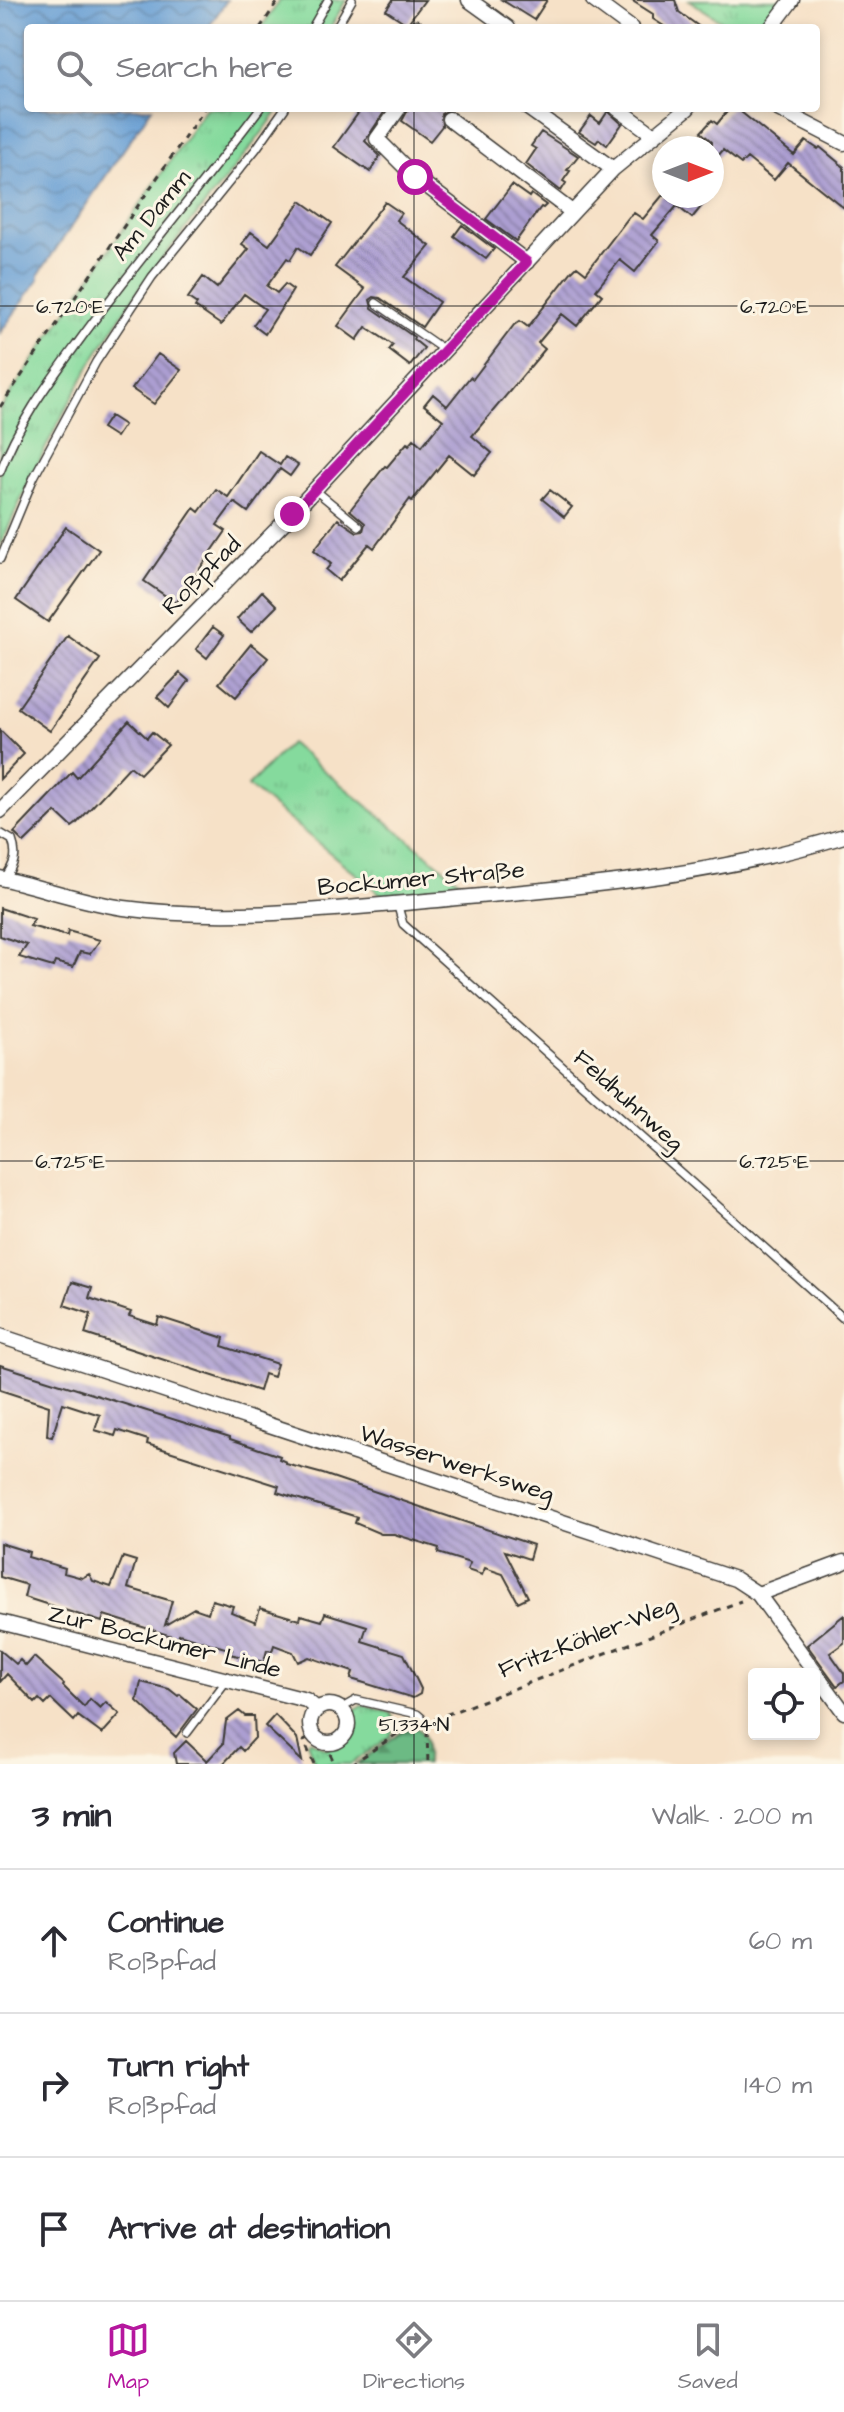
<!DOCTYPE html>
<meta charset="utf-8">
<style>
:root{--surface:#fff;--page:#f7f7f7;--text:#2b2b33;--muted:#7c7c81;--line:#e1e1e2;--accent:#b5179e}
body{margin:0;font-family:"Architects Daughter",sans-serif;background:var(--page);color:var(--text)}
.controls{position:absolute;right:24px;bottom:24px;display:grid;overflow:hidden;border-radius:8px;box-shadow:0 4px 12px #0003}
.controls button{width:72px;height:72px;display:grid;place-items:center;padding:0;border:0;border-bottom:2px solid var(--line);background:var(--surface);color:var(--text);font:40px sans-serif}
.compass{position:absolute;left:652px;top:136px;width:72px;height:72px;border-radius:50%;background:var(--surface);box-shadow:0 4px 12px #0003;rotate:90deg}
.stop{position:absolute;width:24px;height:24px;margin:-18px;border:6px solid #b5179e;border-radius:50%;background:#fff}
.stop.end{background:#b5179e;border-color:#fff;box-shadow:0 2px 8px #0008}
.list{margin:0;padding:0;list-style:none}
h2{display:flex;justify-content:space-between;align-items:center;height:104px;margin:0;padding:0 32px;font-size:34px}
h2 small{font-size:26px;font-weight:400;color:var(--muted)}
.list li{display:grid;grid-template-columns:52px 1fr auto;gap:24px;align-items:center;box-sizing:border-box;height:144px;padding:0 32px;border-top:2px solid var(--line)}
.list b{display:block;font-size:30px;white-space:nowrap}
.list p{margin:0;font-size:26px;white-space:nowrap;color:var(--muted)}
.list em{font-size:26px;font-style:normal;color:var(--muted)}
.icon{flex:none;width:44px;height:44px;fill:none;stroke:currentColor;stroke-width:2;stroke-linecap:round;stroke-linejoin:round}
.map{position:relative;flex:none;width:844px;height:1764px;overflow:hidden}
.search{position:absolute;background:var(--surface);box-shadow:0 4px 12px #0003;left:24px;right:24px;top:24px;height:88px;display:flex;align-items:center;gap:20px;box-sizing:border-box;padding:0 28px;border-radius:8px;color:var(--muted);font-size:30px}
.sheet{height:536px;background:var(--surface)}
nav{display:flex;justify-content:space-around;align-items:center;box-sizing:border-box;height:112px;border-top:2px solid var(--line);background:var(--surface);font-size:22px;color:var(--muted)}
nav a{display:grid;justify-items:center;gap:4px}
nav .on{color:var(--accent)}
.map>svg:first-child{display:block}
.grass{fill:url(#grass-tufts);stroke:#507b5c;stroke-width:2}
.forest{fill:url(#forest-firs);stroke:#446b50;stroke-width:2}
.water{fill:url(#water-waves);stroke:#405c78;stroke-width:2}
.building{fill:url(#building-back-hatch)}
.lines{fill:none;stroke-linecap:round;stroke-linejoin:round}
.lane-casing{stroke:#3d3a36;stroke-width:10}
.street-casing{stroke:#3d3a36;stroke-width:17}
.path{stroke:#3d3a36;stroke-width:3;stroke-dasharray:6 6;stroke-linecap:butt}
.lane{stroke:#fff;stroke-width:7}
.street{stroke:#fff;stroke-width:14}
.route{stroke:#b5179e;stroke-width:10}
.ticks{fill:none;stroke:#1c1c1c;stroke-width:2;stroke-opacity:0.45}
.labels{text-anchor:middle;stroke-width:6;stroke-linejoin:round;paint-order:stroke}
.street-label{font-size:24px;fill:#1c1c1c;stroke:#fcf5e5}
.ticks-label{font-size:20px;text-anchor:middle;fill:#1c1c1c;stroke:#fcf5e5;stroke-width:6;stroke-linejoin:round;paint-order:stroke}
</style>
<div class="map">
<svg width="844" height="1764" viewBox="0 0 844 1764">
<defs>
<pattern id="grass-tufts" width="24" height="20" patternUnits="userSpaceOnUse" patternTransform="scale(2)"><rect width="24" height="20" fill="#85da9d"/><path d="M3 7l-1-3M5 7V3M7 7l1-3M15 17l-1-3M17 17v-4M19 17l1-3" fill="none" stroke="#72ba87"/></pattern>
<pattern id="forest-firs" width="22" height="20" patternUnits="userSpaceOnUse" patternTransform="scale(2)"><rect width="22" height="20" fill="#6cba84"/><path d="M5 1l3.5 6h-7zM16 11l3.5 6h-7z" fill="#58966b"/></pattern>
<pattern id="water-waves" width="16" height="10" patternUnits="userSpaceOnUse" patternTransform="scale(2)"><rect width="16" height="10" fill="#659dd4"/><path d="M0 5q4-4 8 0t8 0" fill="none" stroke="#527fab"/></pattern>
<pattern id="building-back-hatch" width="6" height="6" patternUnits="userSpaceOnUse" patternTransform="scale(2)"><rect width="6" height="6" fill="#ac9ed1"/><path d="M-1 5l2 2M0 0l6 6M5-1l2 2" fill="none" stroke="#8b80a9"/></pattern>
</defs>
<rect width="100%" height="100%" fill="#fcf5e5"/>
<filter id="ink" filterUnits="userSpaceOnUse"><feTurbulence type="fractalNoise" baseFrequency=".0125" numOctaves="2"/><feDisplacementMap in="SourceGraphic" scale="16" xChannelSelector="R" yChannelSelector="G"/><feConvolveMatrix kernelMatrix="1 2 1 2 8 2 1 2 1" color-interpolation-filters="sRGB"/></filter>
<filter id="wash" filterUnits="userSpaceOnUse"><feTurbulence type="fractalNoise" baseFrequency=".006" numOctaves="4" result="noise"/><feDisplacementMap in="SourceGraphic" scale="32" xChannelSelector="R" yChannelSelector="G"/><feGaussianBlur stdDeviation="1.8" result="paint"/><feColorMatrix in="noise" values="0 0 0 0 0 0 0 0 0 0 0 0 0 0 0 0 0 1.4 0 .05"/><feComposite in="paint" operator="in"/></filter>
<g filter="url(#wash)">
<rect width="100%" height="100%" fill="#f6e1c7"/>
<path class="grass" d="M280 0H346L330 28H261Z
M689 0H789L767 28H732Z
M206 108H280C233 175 177 234 131 301 78 379 37 460 0 547V409Z
M290 743 474 893 389 901 248 786Z
M362 1705 391 1713 395 1722 391 1736 351 1764H315L307 1742 310 1740 325 1748 343 1744 353 1731 350 1713Z"/>
<path class="forest" d="M417 1728C429 1737 426 1750 426 1764H357L404 1730Z"/>
<path class="water" d="M0 0H227L208 28H28V108H152L39 274V279L0 333Z"/>
<g id="blocks">
<path class="building" d="M393 0H425L407 24 386 10Z
M502 0H547L534 20Z
M631 0H675L679 12 701 28H667L653 19V14Z
M362 108H387L365 141 380 156 370 172 334 147Z
M409 108H452L441 114 442 126 430 141 402 121Z
M730 108H736L794 155 806 141 818 149 820 147 844 167V208L788 163 774 180 747 158 741 164 723 150 712 163V142L701 132 712 120 717 124Z
M608 111 622 124 607 145 599 139 596 143 579 132 591 116 600 123Z
M541 132 578 156 567 170 570 171 563 181 566 183 561 191 526 164 536 149 531 146Z
M512 185 529 197 531 194 546 205 543 208 541 207 516 241 486 219Z
M662 196H710L692 218 677 206 652 235 659 241 635 272 620 260 596 290 602 295 577 326 562 314 538 343 545 349 472 436 492 453 474 475 449 455 412 501 410 499 374 548 369 544 339 581 326 570 331 564 314 550 338 519 357 532 363 531 365 523 350 510 385 466 387 467 407 443 409 445 414 439 422 446 443 420 424 405 433 394 447 406 470 377 473 379 514 325 520 321 528 327 572 271 577 266 586 273 629 217 634 213 643 219Z
M301 201 332 223 310 255 298 247 290 260 287 258 267 286 277 293 285 284 293 290 265 334 253 325 265 309 244 294 221 325 195 307 197 304 188 298 203 277 217 288 249 249 242 244 251 232 269 245Z
M385 202 401 213 396 220 430 246 404 277 439 302 422 327 380 298 374 297 370 300 372 308 414 337 413 339 424 348 410 366 389 350 393 345 366 327 357 340 338 326 365 289 335 267Z
M462 225 494 249 486 259 454 236Z
M158 354 181 370 154 404 132 389Z
M110 416 124 425 116 437 102 428Z
M259 451 280 465 285 457 298 465 290 476 280 469 248 512 234 502 217 525 226 531 176 603 144 581 194 508 199 512 216 489 228 497Z
M550 490 572 507 564 517 542 499Z
M66 527 99 550 48 622 16 600Z
M262 591 277 606 251 632 237 619Z
M213 627 224 635 207 658 196 649Z
M68 636 100 659 50 731 18 708Z
M251 644 268 658 236 697 219 683Z
M180 673 189 681 169 708 157 697Z
M129 721 147 738 152 732 168 745 140 774 130 766 76 824 72 827 56 812 24 843 14 833 72 772 77 778Z
M0 730 24 754 0 779Z
M0 908 34 919 30 926 67 936 68 931 100 940 90 954 80 952 73 967 55 962 53 967 19 957 27 945 0 936Z
M72 1282 92 1288 89 1298 131 1312 129 1316 157 1325 159 1317 224 1338 222 1346 277 1364 273 1377 264 1374 259 1391 85 1334 91 1314 64 1305Z
M0 1365 230 1437V1439L280 1456 279 1459 286 1462V1464L323 1474 533 1545 529 1559 505 1551 528 1597 518 1602 503 1574 485 1568 482 1575 467 1570 470 1563 438 1553 439 1548 394 1534H381L355 1523 357 1517 277 1492 279 1486 147 1444 148 1440 117 1430 115 1436 95 1430 100 1415 63 1403 52 1437 47 1436 49 1406 0 1390Z
M0 1543 29 1552 28 1557 65 1568 64 1573 82 1578 89 1574 93 1581 111 1587 123 1557 136 1561 128 1588 172 1601 165 1625 194 1608 208 1613 212 1600 233 1606 231 1612 256 1622 260 1608 300 1620 301 1615 322 1621 325 1613 367 1626 362 1641 404 1654 421 1689 420 1694 413 1698 358 1681 351 1679 353 1672 309 1657 298 1662 293 1652 274 1645 272 1651 267 1650 264 1662 230 1654 232 1650 179 1634 178 1638 104 1615 102 1622 24 1597 27 1585 0 1577Z
M844 1615V1643L830 1653 844 1673V1681L837 1686 807 1645Z
M0 1650 16 1664 20 1660 26 1666 34 1657 64 1684 63 1686 84 1707 90 1699 100 1708 106 1702 120 1714 102 1734 78 1716 74 1721 51 1699 45 1705 39 1699 35 1703 7 1674 0 1682Z
M141 1682 169 1689 178 1696 180 1694 197 1709 176 1737 137 1701Z
M239 1711 245 1716H254L255 1738 243 1751 239 1747 223 1764H176L174 1753 186 1741 207 1761 223 1744 226 1721Z
M275 1715 297 1738 302 1761 265 1726Z"/>
</g>
</g>
<g filter="url(#ink)">
<use href="#blocks" fill-opacity="0" stroke="#3d3a36" stroke-width="2"/>
<g class="lines">
<g class="lane-casing">
<path id="lane" d="M312 28 328 0
M336 28 352 0
M376 303 444 350
M0 472C18 423 49 382 79 341 137 261 201 187 260 108
M315 490 359 526
M0 559 34 477 96 362 152 277 256 149 285 108
M0 833 12 840C18 856 14 865 4 879
M397 903 403 924 844 1319
M340 1709 356 1700 417 1714 424 1720
M187 1733 227 1680"/>
</g>
<g class="street-casing">
<path id="street" d="M469 0 508 28
M593 0 631 28
M416 27 417 28
M771 28 792 0
M399 108 377 139 415 177 527 262
M528 108 613 169
M617 108 654 135
M776 108 844 143
M449 119 572 212
M0 811 292 514 613 169 688 108
M0 878C41 887 82 902 124 908 227 922 335 909 438 900 574 887 713 877 844 836
M0 1336 735 1579 758 1594 844 1712
M758 1594 844 1562
M0 1622 306 1700 317 1709
M310 1724a19 19 0 1 1 38 0a19 19 0 1 1-38 0Z"/>
</g>
<path class="path" d="M260 28 279 0
M0 407 205 108
M435 1719 741 1601
M427 1731 428 1764
M329 1742V1752L335 1764
M314 1764 304 1741 314 1735
M352 1764 412 1724"/>
<use href="#lane" class="lane"/>
<use href="#street" class="street"/>
</g>
</g>
<g class="lines" filter="url(#ink)">
<path class="route" d="M292 514 527 262 415 177"/>
</g>
<path class="ticks" d="M414 0V28M414 108V1764M0 306H844M0 1161H844"/>
<g class="labels">
<g class="street-label">
<text transform="translate(151 215) rotate(-51)" y="8">Am Damm</text>
<text transform="translate(201 575) rotate(-45)" y="8">Roßpfad</text>
<text transform="translate(421 878) rotate(-5)" y="8">Bockumer Straße</text>
<text transform="translate(629 1100) rotate(42)" y="8">Feldhuhnweg</text>
<text transform="translate(457 1463) rotate(18)" y="8">Wasserwerksweg</text>
<text transform="translate(587 1637) rotate(-21)" y="8">Fritz-Köhler-Weg</text>
<text transform="translate(165 1641) rotate(14)" y="8">Zur Bockumer Linde</text>
</g>
</g>
<g class="ticks-label">
<text x="774" y="313">6.720°E</text>
<text x="70" y="313">6.720°E</text>
<text x="70" y="1168">6.725°E</text>
<text x="774" y="1168">6.725°E</text>
<text x="414" y="1731">51.334°N</text>
</g>
</svg>
<div class="controls">
<button><svg class="icon" aria-label="locate" viewBox="0 0 24 24"><circle cx="12" cy="12" r="6"/><path d="M12 2v4M12 18v4M2 12h4M18 12h4"/></svg></button>
</div>
<svg class="compass" viewBox="-18 -18 36 36"><path d="M0-13l5 13h-10z" fill="#e53935"/><path d="M0 13l5-13h-10z" fill="#7c7c81"/></svg>
<div class="stop" style="left:415px;top:177px"></div>
<div class="stop end" style="left:292px;top:514px"></div>
<div class="search"><svg class="icon" aria-label="search" viewBox="0 0 24 24"><circle cx="10" cy="10" r="6"/><path d="M15 15l6 6"/></svg>Search here</div>
</div>
<section class="sheet">
<h2>3 min<small>Walk · 200 m</small></h2>
<ul class="list">
<li><svg class="icon" aria-label="ahead" viewBox="0 0 24 24"><path d="M12 20V5M6 11l6-6 6 6"/></svg><div><b>Continue</b><p>Roßpfad</p></div><em>60 m</em></li>
<li><svg class="icon" aria-label="right" viewBox="0 0 24 24"><path d="M7 20v-9h11M14 6l5 5-5 5"/></svg><div><b>Turn right</b><p>Roßpfad</p></div><em>140 m</em></li>
<li><svg class="icon" aria-label="arrive" viewBox="0 0 24 24"><path d="M6 21V4h12l-3 4 3 4H6"/></svg><div><b>Arrive at destination</b></div></li>
</ul>
</section>
<nav>
<a class="on"><svg class="icon" aria-label="map" viewBox="0 0 24 24"><path d="M3 6l6-2 6 2 6-2v14l-6 2-6-2-6 2zM9 4v14M15 6v14"/></svg>Map</a>
<a><svg class="icon" aria-label="directions" viewBox="0 0 24 24"><path d="M12 3l9 9-9 9-9-9zM9 14v-3h6M13 9l2 2-2 2"/></svg>Directions</a>
<a><svg class="icon" aria-label="saved" viewBox="0 0 24 24"><path d="M7 4h10v16l-5-4-5 4z"/></svg>Saved</a>
</nav>
